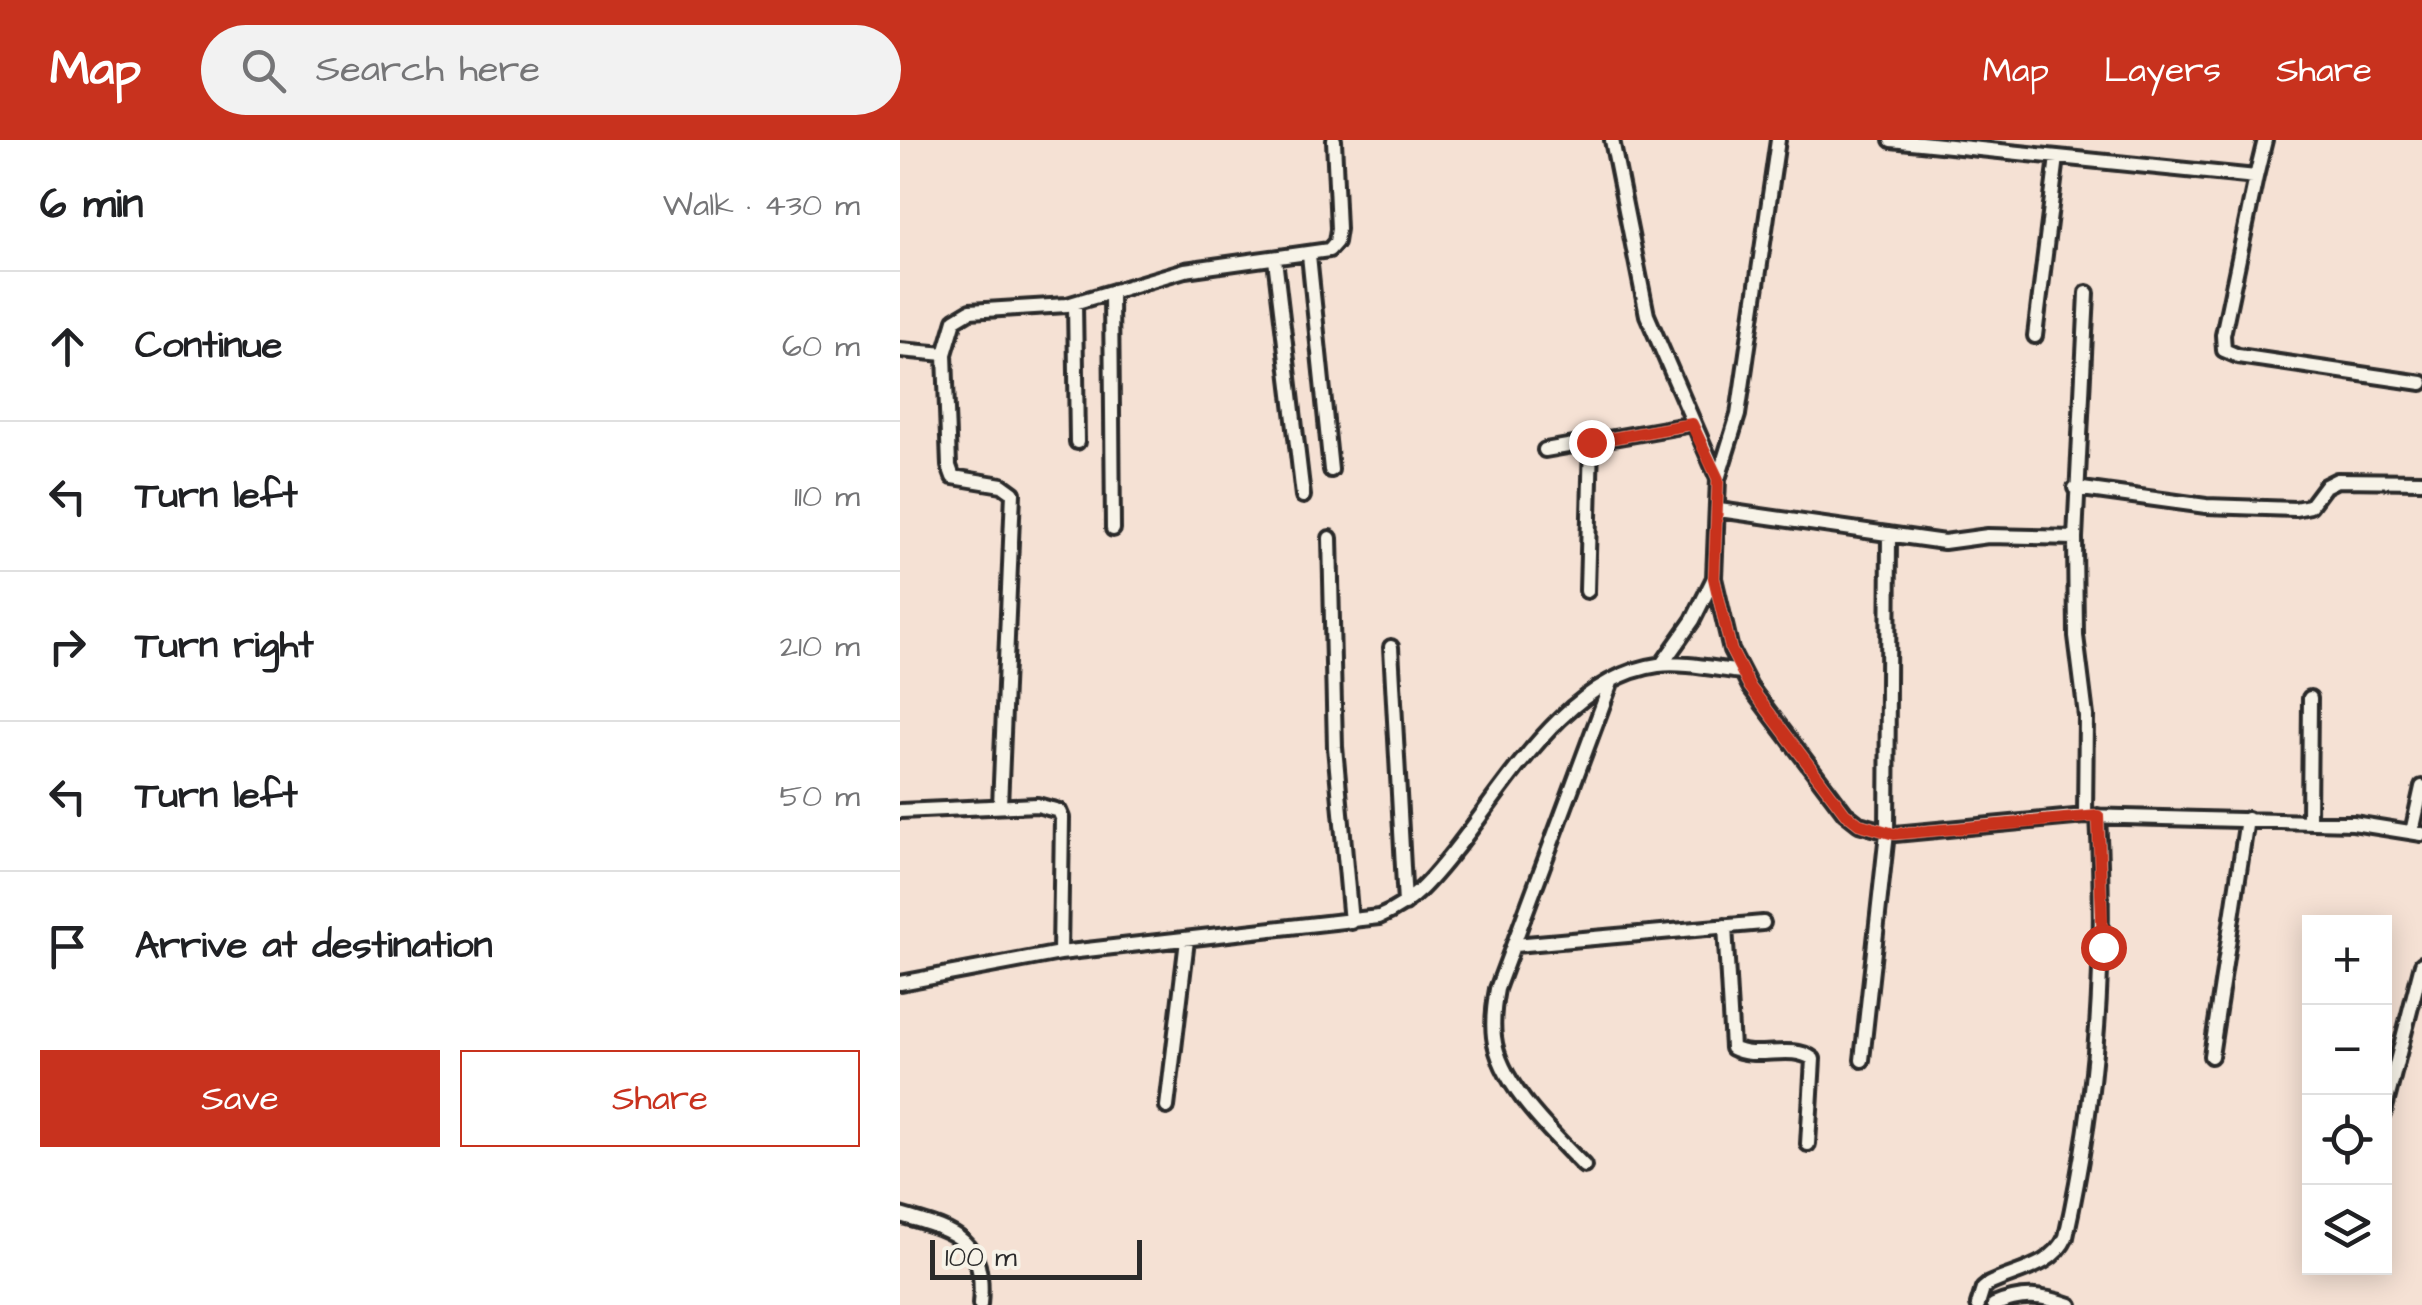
<!DOCTYPE html>
<meta charset="utf-8">
<style>
:root{--surface:#fff;--page:#f2f2f2;--text:#202124;--muted:#757577;--line:#e0e0e0;--accent:#c8321e}
body{margin:0;font-family:"Architects Daughter",sans-serif;background:var(--page);color:var(--text)}
.controls{position:absolute;right:30px;bottom:30px;display:grid;overflow:hidden;border-radius:0px;box-shadow:0 5px 25px #0003}
.controls button{width:90px;height:90px;display:grid;place-items:center;padding:0;border:0;border-bottom:2px solid var(--line);background:var(--surface);color:var(--text);font:50px sans-serif}
.scale{position:absolute;left:30px;bottom:25px;width:212px;box-sizing:border-box;padding-left:10px;border:5px solid #2b2b2b;border-top:0;font-size:28px;line-height:35px;white-space:nowrap;color:#2b2b2b;-webkit-text-stroke:8px #f7f3e8;paint-order:stroke}
.stop{position:absolute;width:30px;height:30px;margin:-22px;border:8px solid #c8321e;border-radius:50%;background:#fff}
.stop.end{background:#c8321e;border-color:#fff;box-shadow:0 2px 10px #0008}
.list{margin:0;padding:0;list-style:none}
h2{display:flex;justify-content:space-between;align-items:center;height:130px;margin:0;padding:0 40px;font-size:42px}
h2 small{font-size:32px;font-weight:400;color:var(--muted)}
.list li{display:grid;grid-template-columns:65px 1fr auto;gap:30px;align-items:center;box-sizing:border-box;height:150px;padding:0 40px;border-top:2px solid var(--line)}
.list b{display:block;font-size:38px;white-space:nowrap}
.list em{font-size:32px;font-style:normal;color:var(--muted)}
.actions{display:flex;gap:20px;padding:30px 40px}
.actions a{flex:1;padding:22px 0;border:2px solid var(--accent);border-radius:0px;text-align:center;font-size:35px;color:var(--accent)}
.actions .main{background:var(--accent);color:#fff}
.icon{flex:none;width:55px;height:55px;fill:none;stroke:currentColor;stroke-width:2;stroke-linecap:round;stroke-linejoin:round}
.map{position:relative;flex:none;width:1522px;height:1165px;overflow:hidden}
header{display:flex;align-items:center;gap:60px;box-sizing:border-box;height:140px;padding:0 50px;background:var(--accent);color:#fff}
header strong{font-size:48px}
nav{display:flex;gap:55px;margin-inline-start:auto;font-size:35px}
.search{width:700px;height:90px;background:var(--page);display:flex;align-items:center;gap:25px;box-sizing:border-box;padding:0 35px;border-radius:55px;color:var(--muted);font-size:38px}
main{display:flex}
aside{flex:1;background:var(--surface)}
.map>svg:first-child{display:block}
.lines{fill:none;stroke-linecap:round;stroke-linejoin:round}
.street-casing{stroke:#2b2b2b;stroke-width:20}
.street{stroke:#f7f3e8;stroke-width:12}
.route{stroke:#c8321e;stroke-width:12}
</style>
<header>
<strong>Map</strong>
<div class="search"><svg class="icon" aria-label="search" viewBox="0 0 24 24"><circle cx="10" cy="10" r="6"/><path d="M15 15l6 6"/></svg>Search here</div>
<nav><a>Map</a><a>Layers</a><a>Share</a></nav>
</header>
<main>
<aside>
<h2>6 min<small>Walk · 430 m</small></h2>
<ul class="list">
<li><svg class="icon" aria-label="ahead" viewBox="0 0 24 24"><path d="M12 20V5M6 11l6-6 6 6"/></svg><div><b>Continue</b></div><em>60 m</em></li>
<li><svg class="icon" aria-label="left" viewBox="0 0 24 24"><path d="M17 20v-9H6M10 6l-5 5 5 5"/></svg><div><b>Turn left</b></div><em>110 m</em></li>
<li><svg class="icon" aria-label="right" viewBox="0 0 24 24"><path d="M7 20v-9h11M14 6l5 5-5 5"/></svg><div><b>Turn right</b></div><em>210 m</em></li>
<li><svg class="icon" aria-label="left" viewBox="0 0 24 24"><path d="M17 20v-9H6M10 6l-5 5 5 5"/></svg><div><b>Turn left</b></div><em>50 m</em></li>
<li><svg class="icon" aria-label="arrive" viewBox="0 0 24 24"><path d="M6 21V4h12l-3 4 3 4H6"/></svg><div><b>Arrive at destination</b></div></li>
</ul>
<div class="actions"><a class="main">Save</a><a>Share</a></div>
</aside>
<div class="map">
<svg width="1522" height="1165" viewBox="0 0 1522 1165">
<rect width="100%" height="100%" fill="#f5e1d4"/>
<filter id="ink" filterUnits="userSpaceOnUse"><feTurbulence type="fractalNoise" baseFrequency=".01" numOctaves="2"/><feDisplacementMap in="SourceGraphic" scale="20" xChannelSelector="R" yChannelSelector="G"/><feConvolveMatrix kernelMatrix="1 2 1 2 8 2 1 2 1" color-interpolation-filters="sRGB"/></filter>
<g filter="url(#ink)">
<g class="lines">
<g class="street-casing">
<path id="street" d="M712 0 747 175 818 339 814 438 831 510 850 547 945 673 959 684 995 694 1185 676 1453 683 1522 694
M991 0 1356 37 1365 0
M1356 37 1323 195 1324 210 1338 216 1522 243
M409 115 431 330
M375 119 403 356
M211 153 213 389
M175 163 177 302
M1135 196 1157 17
M0 210 45 214 49 326 53 337 102 345 113 353 100 666
M45 214 55 180 70 171 167 165 285 130 429 110 436 102 438 89 434 0
M645 310 793 284
M818 339 838 275 878 0
M1175 348 1306 366 1395 369 1410 366 1425 346 1437 340 1522 341
M819 370 1044 402 1088 396 1175 398
M430 398 435 607 451 782
M687 451 691 302
M491 507 505 764
M762 524 793 480 814 438
M0 671 137 665 159 671 162 678 160 813
M1185 676 1186 576 1176 496 1175 398 1187 153
M1409 681 1410 558
M1512 692 1522 647
M825 786 832 908C856 921 891 903 913 919L908 1004
M615 805 863 783
M0 843 160 813 479 777C515 762 534 736 558 706 608 642 669 537 758 525 784 522 815 529 842 532
M1311 916 1347 679
M962 920 987 693 989 394
M267 967 287 800
M1484 972 1522 824
M684 1026C653 994 599 944 594 897 592 881 594 865 597 849L712 540
M0 1075C55 1091 86 1098 80 1165
M1078 1165 1083 1149 1089 1144C1115 1131 1153 1127 1166 1097 1198 952 1206 824 1198 676
M1094 1165C1122 1153 1142 1155 1170 1165"/>
</g>
<use href="#street" class="street"/>
</g>
</g>
<g class="lines" filter="url(#ink)">
<path class="route" d="M691 302 792 284 818 339 814 438 831 510 850 547 945 673 959 684 994 694 1198 676 1203 807"/>
</g>
</svg>
<div class="controls">
<button>+</button>
<button>−</button>
<button><svg class="icon" aria-label="locate" viewBox="0 0 24 24"><circle cx="12" cy="12" r="6"/><path d="M12 2v4M12 18v4M2 12h4M18 12h4"/></svg></button>
<button><svg class="icon" aria-label="layers" viewBox="0 0 24 24"><path d="M12 4l9 5-9 5-9-5zM3 14l9 5 9-5"/></svg></button>
</div>
<div class="scale">100 m</div>
<div class="stop" style="left:1203px;top:807px"></div>
<div class="stop end" style="left:691px;top:302px"></div>
</div>
</main>
